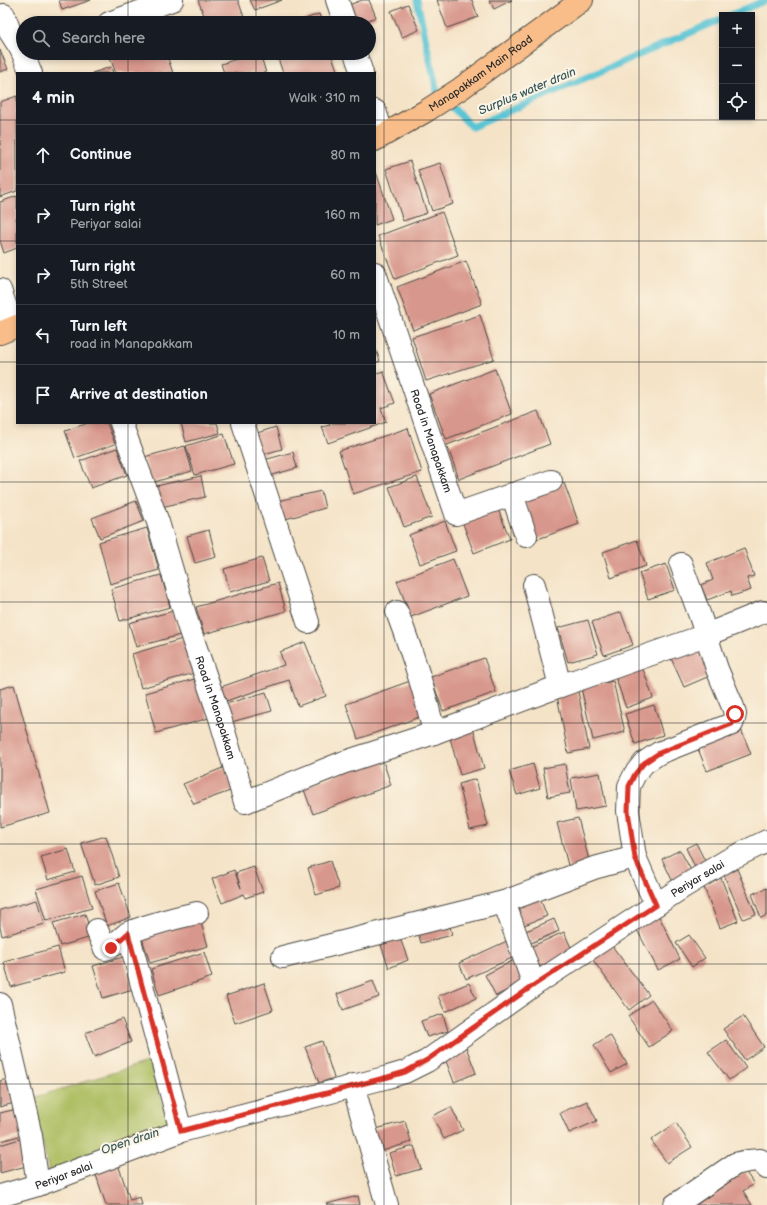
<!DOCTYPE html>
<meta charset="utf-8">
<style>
:root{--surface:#171b24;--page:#20242c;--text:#f1f3f6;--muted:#9ea1a6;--line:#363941}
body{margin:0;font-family:"Balsamiq Sans",sans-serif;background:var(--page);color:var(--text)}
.controls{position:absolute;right:12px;top:12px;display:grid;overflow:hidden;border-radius:0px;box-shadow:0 2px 6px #0003}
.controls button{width:36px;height:36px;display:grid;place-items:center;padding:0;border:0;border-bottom:1px solid var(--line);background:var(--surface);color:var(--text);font:20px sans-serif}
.stop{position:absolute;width:12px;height:12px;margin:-9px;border:3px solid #d93025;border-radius:50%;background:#fff}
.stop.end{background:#d93025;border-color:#fff;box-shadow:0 1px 4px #0008}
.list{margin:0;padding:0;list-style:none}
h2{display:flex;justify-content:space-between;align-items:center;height:52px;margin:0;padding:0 16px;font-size:17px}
h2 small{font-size:13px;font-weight:400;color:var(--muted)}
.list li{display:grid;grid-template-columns:26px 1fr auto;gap:12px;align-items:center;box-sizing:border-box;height:60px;padding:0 16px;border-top:1px solid var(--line)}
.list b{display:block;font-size:15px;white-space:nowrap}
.list p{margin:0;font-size:13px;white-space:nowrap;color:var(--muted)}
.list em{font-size:13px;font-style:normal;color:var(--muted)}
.icon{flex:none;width:22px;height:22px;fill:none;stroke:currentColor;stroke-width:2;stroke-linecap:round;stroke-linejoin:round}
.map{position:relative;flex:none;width:767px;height:1205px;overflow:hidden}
.search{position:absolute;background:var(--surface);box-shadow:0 2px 6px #0003;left:16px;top:16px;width:360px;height:44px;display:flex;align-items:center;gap:10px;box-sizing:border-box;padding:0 14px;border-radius:22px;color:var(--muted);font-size:15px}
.panel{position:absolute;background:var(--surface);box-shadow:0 2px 6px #0003;left:16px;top:72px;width:360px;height:352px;border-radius:0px}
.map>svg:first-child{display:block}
.green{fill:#acbd60;stroke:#6c7446}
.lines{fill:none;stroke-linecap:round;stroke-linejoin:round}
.stream{stroke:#59c4d4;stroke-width:7}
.building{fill:#d8978c}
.minor-casing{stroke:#494742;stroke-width:24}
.major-casing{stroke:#494742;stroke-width:24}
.minor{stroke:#fff;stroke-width:22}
.major{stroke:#f8bd89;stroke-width:22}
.route{stroke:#d93025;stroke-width:5}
.grid{fill:none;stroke:#2b2b2b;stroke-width:1;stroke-opacity:0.55}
.labels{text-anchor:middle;stroke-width:4;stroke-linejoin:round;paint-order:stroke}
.street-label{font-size:11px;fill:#2b2b2b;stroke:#fcf5e5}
.water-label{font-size:12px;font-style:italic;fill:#39595e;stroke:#fcf5e5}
</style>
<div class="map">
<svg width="767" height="1205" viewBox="0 0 767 1205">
<rect width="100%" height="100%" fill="#fcf5e5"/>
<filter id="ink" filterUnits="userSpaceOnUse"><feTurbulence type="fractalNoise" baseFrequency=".025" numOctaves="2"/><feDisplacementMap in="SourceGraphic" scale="8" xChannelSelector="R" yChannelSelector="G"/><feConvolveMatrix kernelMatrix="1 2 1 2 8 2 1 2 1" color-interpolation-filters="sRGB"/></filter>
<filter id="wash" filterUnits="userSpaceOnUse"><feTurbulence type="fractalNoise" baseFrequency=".012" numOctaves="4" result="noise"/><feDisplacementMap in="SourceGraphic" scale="16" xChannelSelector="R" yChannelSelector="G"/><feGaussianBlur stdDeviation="0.9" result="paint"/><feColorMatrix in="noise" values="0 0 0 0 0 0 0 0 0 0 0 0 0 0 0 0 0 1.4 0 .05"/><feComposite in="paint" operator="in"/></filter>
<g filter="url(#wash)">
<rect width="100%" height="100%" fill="#f4e3c7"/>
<path class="green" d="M150 1061 173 1137 49 1172 33 1098Z"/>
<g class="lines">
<path class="stream" d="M417 0 437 92 472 127 722 19
M731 15 766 0"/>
</g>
<g id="blocks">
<path class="building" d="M59 0H91L62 10Z
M198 0H238L246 23H207Z
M250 0H282L255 10Z
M362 0H369L376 17 361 23H350L344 7Z
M437 0H472L478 17 447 28Z
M489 0H512L494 9Z
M408 4 419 30 402 37 391 11Z
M319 14 322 23H294Z
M0 50 8 69 0 72Z
M108 53H166L173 73H116Z
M256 53H260L266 73H224L221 64Z
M276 53H331L338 73H283Z
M111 67 113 73H92Z
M17 96V191L0 197V102Z
M410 161 427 213 403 221 386 169Z
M440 163 453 204 432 211 418 170Z
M376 172 392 219 375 225V173Z
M17 196V218H16L17 222V248L4 253 0 241V202Z
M442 212 458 255 395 279 378 236Z
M466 261 482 304 413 330 397 287Z
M480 315 494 359 426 381 412 337Z
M375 347 380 361 375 363Z
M495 369 512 414 446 439 429 394Z
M383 371 395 403 381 408 386 422 328 443 322 427 330 425 329 423H375V374Z
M538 411 550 444 459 479 447 445Z
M88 423H107L115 444 75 458 65 431Z
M181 423H217L220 433 186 442Z
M276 427 282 449 260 455 254 434Z
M408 428 422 472 353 494 339 451Z
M224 434 234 464 195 475 186 446Z
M185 446 192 471 151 483 144 457Z
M117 448 127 475 91 488 80 461Z
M293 452 297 468 269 476 264 460Z
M201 476 205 497 161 507 156 486Z
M417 477 432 517 404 527 389 487Z
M564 483 579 524 538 539 523 499Z
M321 491 325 508 282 520 277 501Z
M136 501 144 521 100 538 92 518Z
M498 509 510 539 474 553 462 521Z
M445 521 456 551 420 564 409 535Z
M147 528 159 570 110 584 99 542Z
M209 530 216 557 195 563 187 536Z
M637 540 646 566 611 578 603 552Z
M744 548 754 576 747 578 751 590 732 596 731 591 707 600 701 585 713 580 707 563Z
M262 558 269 581 230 592 224 569Z
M453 559 467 596 411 617 397 581Z
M666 564 675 590 648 599 639 573Z
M161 575 170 607 120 621 111 589Z
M278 583 286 611 204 634 196 607Z
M173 611 180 635 136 647 129 623Z
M621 612 633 645 604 655 592 622Z
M588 620 598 654 568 662 558 628Z
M189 637 198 672 141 688 132 654Z
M305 642 326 696 298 706 289 680 223 702 218 688 284 665 280 652Z
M698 644 712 675 684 687 670 656Z
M484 658 496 692 443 711 431 677Z
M642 666 653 698 626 708 615 676Z
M198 678 209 718 156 733 145 693Z
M413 680 425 715 358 739 346 704Z
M613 681 625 732 593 740 581 688Z
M14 685 50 813 0 827V689Z
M578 691 589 749 568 753 557 695Z
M266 692 272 711 231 722 226 704Z
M654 705 663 735 635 744 625 714Z
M740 727 751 754 707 771 696 744Z
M473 728 484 768 460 775 449 734Z
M382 758 391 785 313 814 303 787Z
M533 764 540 788 517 795 509 771Z
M565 764 570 793 548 797 543 768Z
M225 767 233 790 194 804 183 784Z
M600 773 606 806 576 811 571 778Z
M476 779 488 826 470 830 459 784Z
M578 818 590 864 569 869 557 823Z
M106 836 119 877 95 885 81 843Z
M696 843 709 869 698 874 686 848Z
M68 849 75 872 48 880 41 857Z
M680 850 692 872 673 882 662 859Z
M330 861 339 888 316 895 308 868Z
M254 867 263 892 245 898 244 894 222 903 212 879 234 870 241 888 236 873Z
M737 869 756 914 743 919 724 875Z
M82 876 92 908 46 921 36 889Z
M721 878 738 921 720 928 703 885Z
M119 883 131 917 107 926 95 891Z
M767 888V915L761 918 752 894Z
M539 896 547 916 522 926 514 906Z
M37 900 44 924 2 936 0 927V910Z
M657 912 680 959 658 970 634 924Z
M85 914 92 937 60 946 53 923Z
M448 918 452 935 421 943 416 926Z
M554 919 559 931 531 943 526 931Z
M200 920 208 946 150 963 142 938Z
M564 932 573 952 538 968 528 948Z
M689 935 705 958 692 967 676 943Z
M400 938 408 960 389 968 381 945Z
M507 941 514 957 466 979 459 963Z
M609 942 649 995 629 1010 590 956Z
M58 947 65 972 11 987 4 962Z
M204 952 212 977 159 995 151 969Z
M123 957 133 989 103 998 93 966Z
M514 960 525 981 496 996 485 975Z
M373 981 379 997 343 1010 337 994Z
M264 983 273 1010 235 1023 226 996Z
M469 983 476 998 445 1012 438 996Z
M652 1000 673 1031 649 1047 628 1016Z
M443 1014 448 1031 427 1037 421 1021Z
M743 1016 764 1047 745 1060 723 1029Z
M122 1019 131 1042 94 1057 85 1033Z
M610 1035 627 1064 611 1073 594 1045Z
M726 1040 746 1068 729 1080 708 1052Z
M322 1041 334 1078 319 1083 305 1047Z
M466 1047 476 1073 454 1082 444 1056Z
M7 1079 14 1103 0 1107V1081Z
M587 1101 597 1121 569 1133 560 1113Z
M451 1107 463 1130 444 1139 432 1116Z
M17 1109 23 1135 0 1141V1113Z
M405 1121 411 1142 376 1153 369 1131Z
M676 1123 692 1147 667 1163 651 1140Z
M23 1138 30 1165 0 1173V1145Z
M414 1146 421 1169 396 1176 389 1153Z
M118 1164 130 1200 140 1197 142 1205H106L95 1172Z
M745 1171 754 1184 743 1191 752 1205H696Z
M358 1196 360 1205H327L326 1204Z"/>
</g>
</g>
<g filter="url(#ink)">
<use href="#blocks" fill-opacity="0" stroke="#494742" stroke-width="1"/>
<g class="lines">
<g class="minor-casing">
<g id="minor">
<path d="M337 0 345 23"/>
<path d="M0 16 4 15 10 32 21 49H23"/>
<path d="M109 23 172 0"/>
<path d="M21 49 31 73"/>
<path d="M355 53 362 73"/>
<path d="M375 111 383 135"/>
<path id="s1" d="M375 273 456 514 551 481"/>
<path d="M0 290 13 327"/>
<path id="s2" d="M121 423 158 522 188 625 220 718 245 802 342 763 434 733 560 686"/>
<path d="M243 423 308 622"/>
<path d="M512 494 526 536"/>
<path d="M534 585 560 686 706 635 763 612"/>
<path d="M397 612C412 652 425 691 434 733"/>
<path d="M656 905 635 857 628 811 629 786 635 774 644 763 659 753 732 724 734 719 735 714 733 707 717 669 700 616 681 564"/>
<path d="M97 930 105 949C116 947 120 937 130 932 152 924 174 918 197 913"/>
<path d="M128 933 181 1131"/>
<path d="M283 957 504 902"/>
<path d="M534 985 504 902 594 868 635 857"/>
<path d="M0 1004 31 1136 38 1185"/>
<path d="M353 1085 387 1205"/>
<path id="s3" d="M0 1196 38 1185 181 1131 388 1077 405 1072 427 1061 534 985 683 887 728 860 767 841"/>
<path d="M675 1205 735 1164 748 1161 760 1160 767 1168"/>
</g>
</g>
<g class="major-casing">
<g id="major">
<path id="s4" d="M375 140 426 111 460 89 582 0"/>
<path d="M0 333 17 326"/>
</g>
</g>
<use href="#minor" class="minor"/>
<use href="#major" class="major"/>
</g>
</g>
<g class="lines" filter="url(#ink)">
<path class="route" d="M111 948 128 933 181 1131 388 1077 405 1072 427 1060 534 985 656 905 635 858 628 811 629 786 635 774 644 763 659 753 732 724 734 719 735 714"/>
</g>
<path class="grid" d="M128 0V23M256 0V23M384 0V1205M511 0V1205M639 0V1205M128 53V73M256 53V73M0 120H17M375 120H767M0 241H17M375 241H767M0 362H17M375 362H767M128 423V1205M256 423V1205M0 482H767M0 602H767M0 723H767M0 844H767M0 964H767M0 1084H767"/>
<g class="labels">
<g class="street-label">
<text dy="4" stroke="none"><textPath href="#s4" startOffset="125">Manapakkam Main Road</textPath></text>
<text dy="4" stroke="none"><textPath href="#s1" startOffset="177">Road in Manapakkam</textPath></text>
<text dy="4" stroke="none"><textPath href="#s2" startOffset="300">Road in Manapakkam</textPath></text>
<text dy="4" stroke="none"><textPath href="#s3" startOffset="775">Periyar salai</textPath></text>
<text dy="4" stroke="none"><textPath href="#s3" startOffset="67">Periyar salai</textPath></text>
</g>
<g class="water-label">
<text transform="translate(527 91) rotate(-23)" y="4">Surplus water drain</text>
<text transform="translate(130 1141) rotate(-18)" y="4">Open drain</text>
</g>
</g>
</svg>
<div class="controls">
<button>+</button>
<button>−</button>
<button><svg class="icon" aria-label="locate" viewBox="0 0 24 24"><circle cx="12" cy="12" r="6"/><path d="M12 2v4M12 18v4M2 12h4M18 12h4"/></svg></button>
</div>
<div class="stop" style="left:735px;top:714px"></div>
<div class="stop end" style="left:111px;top:948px"></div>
<div class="search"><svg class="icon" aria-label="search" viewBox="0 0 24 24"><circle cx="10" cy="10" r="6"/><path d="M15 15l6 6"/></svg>Search here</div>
<section class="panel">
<h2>4 min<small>Walk · 310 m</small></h2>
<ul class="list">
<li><svg class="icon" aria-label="ahead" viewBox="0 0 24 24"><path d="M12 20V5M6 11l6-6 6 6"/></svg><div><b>Continue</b></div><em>80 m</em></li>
<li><svg class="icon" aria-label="right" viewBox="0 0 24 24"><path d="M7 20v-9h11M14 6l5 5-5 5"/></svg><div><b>Turn right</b><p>Periyar salai</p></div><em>160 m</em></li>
<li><svg class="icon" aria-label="right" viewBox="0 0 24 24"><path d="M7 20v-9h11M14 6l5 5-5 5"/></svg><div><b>Turn right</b><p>5th Street</p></div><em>60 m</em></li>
<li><svg class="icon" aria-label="left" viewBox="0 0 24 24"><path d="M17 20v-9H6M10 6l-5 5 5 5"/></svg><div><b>Turn left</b><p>road in Manapakkam</p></div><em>10 m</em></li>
<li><svg class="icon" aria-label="arrive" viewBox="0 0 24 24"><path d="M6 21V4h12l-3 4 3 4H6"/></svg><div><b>Arrive at destination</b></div></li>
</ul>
</section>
</div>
